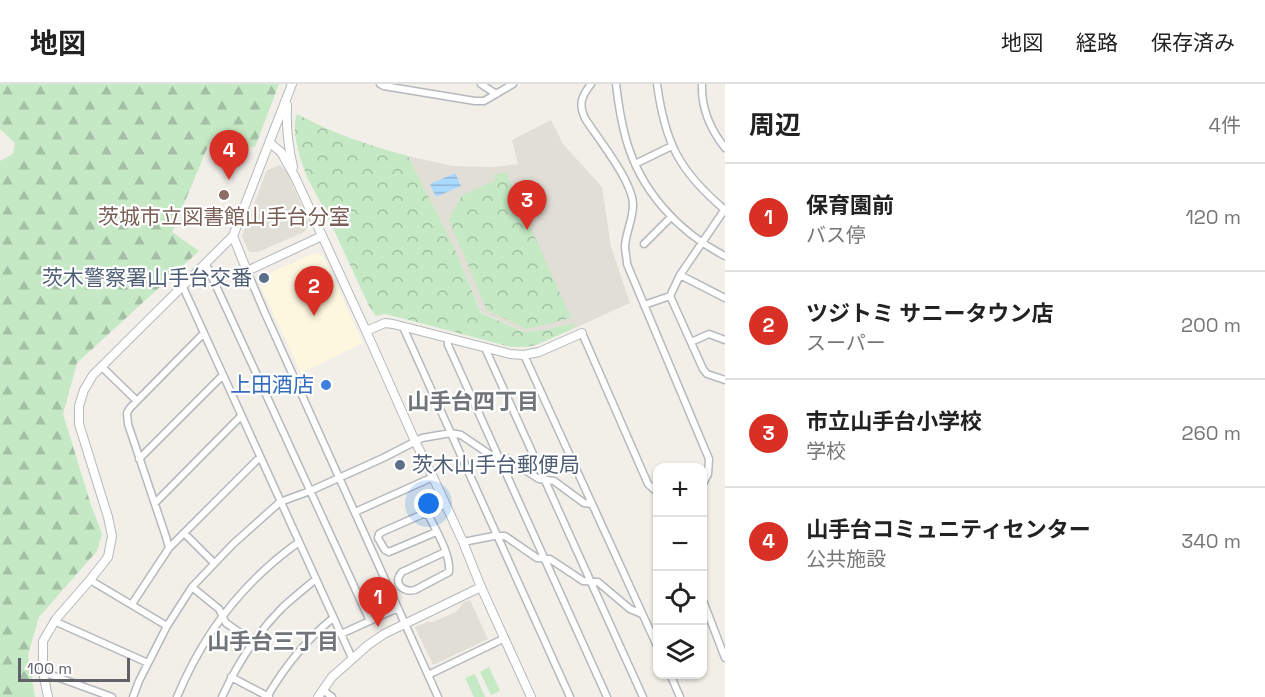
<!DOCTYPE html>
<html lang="ja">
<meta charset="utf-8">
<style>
:root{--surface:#fff;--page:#f6f6f6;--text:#222;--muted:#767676;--line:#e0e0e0;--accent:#d93025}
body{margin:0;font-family:"Space Grotesk","Noto Sans JP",sans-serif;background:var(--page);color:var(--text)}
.controls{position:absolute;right:18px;bottom:18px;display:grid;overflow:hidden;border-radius:12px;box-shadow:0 2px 4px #0004}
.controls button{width:54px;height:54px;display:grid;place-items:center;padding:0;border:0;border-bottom:2px solid var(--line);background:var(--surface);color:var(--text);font:30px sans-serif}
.scale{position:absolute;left:18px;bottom:15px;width:112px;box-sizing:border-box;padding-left:6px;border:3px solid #5f6368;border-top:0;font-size:16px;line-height:21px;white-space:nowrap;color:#5f6368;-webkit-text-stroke:4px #fff;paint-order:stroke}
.you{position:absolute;left:429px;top:420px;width:21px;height:21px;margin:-15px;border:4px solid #fff;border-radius:50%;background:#1a73e8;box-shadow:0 0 0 9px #1a73e833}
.badge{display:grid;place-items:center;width:39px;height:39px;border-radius:50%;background:var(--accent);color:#fff;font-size:20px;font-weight:700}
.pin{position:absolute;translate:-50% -50px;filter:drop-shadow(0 2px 3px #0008)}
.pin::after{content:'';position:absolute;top:32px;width:21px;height:18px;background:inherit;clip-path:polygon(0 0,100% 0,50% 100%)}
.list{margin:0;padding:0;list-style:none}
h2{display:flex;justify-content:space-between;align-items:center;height:78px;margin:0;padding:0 24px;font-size:26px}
h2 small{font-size:20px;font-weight:400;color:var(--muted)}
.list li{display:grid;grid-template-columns:39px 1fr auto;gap:18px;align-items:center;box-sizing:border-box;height:108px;padding:0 24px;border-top:2px solid var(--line)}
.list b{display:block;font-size:22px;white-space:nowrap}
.list p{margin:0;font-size:20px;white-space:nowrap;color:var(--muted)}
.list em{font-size:20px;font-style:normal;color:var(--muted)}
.icon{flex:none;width:33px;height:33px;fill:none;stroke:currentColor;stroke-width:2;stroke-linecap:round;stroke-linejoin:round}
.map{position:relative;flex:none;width:725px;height:613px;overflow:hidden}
header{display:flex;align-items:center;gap:36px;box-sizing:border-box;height:84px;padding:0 30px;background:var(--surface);border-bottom:2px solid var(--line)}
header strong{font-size:28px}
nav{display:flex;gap:33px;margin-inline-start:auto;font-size:21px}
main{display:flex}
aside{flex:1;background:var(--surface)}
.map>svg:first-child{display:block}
.commercial{fill:#fef7e0}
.education{fill:#e1ded6}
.forest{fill:url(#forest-firs)}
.park{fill:url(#park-crowns)}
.pitch{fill:#c5e8c5}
.water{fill:url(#water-rules)}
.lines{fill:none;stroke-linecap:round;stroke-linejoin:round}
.minor-casing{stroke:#b5b8bc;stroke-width:9}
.tertiary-casing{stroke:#b5b8bc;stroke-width:10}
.minor{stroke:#fff;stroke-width:6}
.tertiary{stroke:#fff;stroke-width:8}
.education-dot{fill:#8d6e63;stroke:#fff;stroke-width:2}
.service-dot{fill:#5c6f8a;stroke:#fff;stroke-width:2}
.shop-dot{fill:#3f7fe0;stroke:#fff;stroke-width:2}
.labels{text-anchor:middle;stroke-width:4.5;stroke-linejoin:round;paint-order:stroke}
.education-label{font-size:21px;fill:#785e54;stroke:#fff}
.service-label{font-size:21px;fill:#4e5e75;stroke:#fff;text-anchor:end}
.shop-label{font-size:21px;fill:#366cbe;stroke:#fff;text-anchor:end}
.neighbourhood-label{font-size:22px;font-weight:bold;fill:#70757a;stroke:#fff}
</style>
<header>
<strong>地図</strong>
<nav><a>地図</a><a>経路</a><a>保存済み</a></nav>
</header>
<main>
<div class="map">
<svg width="725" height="613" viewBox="0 0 725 613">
<defs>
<pattern id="forest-firs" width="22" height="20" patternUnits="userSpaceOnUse" patternTransform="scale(1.5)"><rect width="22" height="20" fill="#c5e8c5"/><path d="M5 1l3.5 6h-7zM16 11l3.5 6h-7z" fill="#a3c0a4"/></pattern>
<pattern id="park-crowns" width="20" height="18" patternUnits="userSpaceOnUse" patternTransform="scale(1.5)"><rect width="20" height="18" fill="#c5e8c5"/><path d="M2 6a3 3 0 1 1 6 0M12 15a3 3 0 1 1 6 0" fill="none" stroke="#a3c0a4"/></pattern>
<pattern id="water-rules" width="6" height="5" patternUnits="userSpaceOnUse" patternTransform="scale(1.5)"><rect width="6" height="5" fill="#aadaff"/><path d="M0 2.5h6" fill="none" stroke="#8eb4d2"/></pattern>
</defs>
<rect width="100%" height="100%" fill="#f1efe8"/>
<path class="commercial" d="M314 169 321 171 325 175 363 259 301 289 260 201 270 197 268 190Z"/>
<path class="education" d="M551 36 563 60 602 103 611 163 630 219 575 244 572 239 544 246 524 248 481 228 454 163 408 72 452 82 493 83 518 80 512 56Z
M280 81 287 88 309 140 308 143 304 148 258 168H251L248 166 242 152 267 86Z
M470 516 488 555 433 581 415 543 427 538H433L456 528 463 519Z"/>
<path class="forest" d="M0 0H279L255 63 209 60 172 148 199 167 77 279 63 330 91 421 102 450 97 467 39 533 28 571 35 613H0V77L13 70 15 59 0 45Z"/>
<path class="park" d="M297 30C332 49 370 62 408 72L454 163 481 229 524 248 544 246 573 239 575 244 536 261 526 263H511L409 236 385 230 376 232 369 222 327 131 307 93 300 74 295 51V38Z
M506 88 571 234 527 245 487 226 449 136 462 111 494 97V91Z"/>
<path class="pitch" d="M489 583 500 607 491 611 480 588Z
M475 590 485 613H474L465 594Z"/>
<path class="water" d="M455 89 461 102 436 113 430 100Z"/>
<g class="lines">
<g class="minor-casing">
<path id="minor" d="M380 0 384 2 475 17H484L513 0
M481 0 496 10
M591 0C581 13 578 21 586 36 599 56 633 98 633 121 633 135 626 148 625 162 625 168 627 174 627 180L709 375 708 390 702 402
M616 0C618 18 621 37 626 55 640 106 678 148 725 172
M657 0C665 59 679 87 725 126
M702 0C701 24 710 45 725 64
M635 80 672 62
M725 125 680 191 670 212 703 285 707 290 725 296
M644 160 671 133
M206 180 370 537
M247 187 264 227 438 613
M680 191 725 214
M183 203 352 574
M644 221 670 212
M403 243 570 613
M582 249 648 400 658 409
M448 254V261L607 613
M691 258 709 250 725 256
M485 264 643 613
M524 271 658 564
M102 283 137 317
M139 375 223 291
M155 419 241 332
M355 428 433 393
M427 428C435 445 451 470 449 488L415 506C403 509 392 499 402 488L445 468
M436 448 389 468 385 466 378 454 379 450 382 448 446 420
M184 449 214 479
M463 458 494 452H505L537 474 550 475 583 497 598 498 630 525 642 530
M169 464 260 373
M90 496 167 542
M192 503 219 525 226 539 253 558
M702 514 725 574
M132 520 169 464 166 453 128 340 127 329 130 324 204 249
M54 537 148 579
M341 550 398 524
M43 588 112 613
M670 590 680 613
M428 591 505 554
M231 593 269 613
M323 606 332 613
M133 613 139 597 167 542 192 503 233 460 280 418 310 407 383 374 422 354 451 349 461 351 492 372 506 374 539 395 554 397 584 419 592 420
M177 613C203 550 244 497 299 458
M222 613C237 580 257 549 283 523 294 513 305 504 316 495
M267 613C285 582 306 556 333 534"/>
</g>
<g class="tertiary-casing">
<path id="tertiary" d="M287 21C286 42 288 62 293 83
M270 59 281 68 295 93 366 247 415 357 433 393 463 458 481 503 531 613
M233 152 247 187 322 152
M366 247 385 239 393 240 510 270 524 271 539 268 582 249
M48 613 43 588V557L56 535 90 496 108 473 112 452 108 433 79 340V322L84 306 93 291 233 152 292 0
M318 613 332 593 368 561 384 550 481 503"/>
</g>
<use href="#minor" class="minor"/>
<use href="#tertiary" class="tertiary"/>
</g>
<circle class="education-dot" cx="224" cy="111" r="6"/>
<g class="service-dot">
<circle cx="264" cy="194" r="6"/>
<circle cx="400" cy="381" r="6"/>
</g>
<circle class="shop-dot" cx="326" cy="301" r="6"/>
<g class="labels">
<g class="education-label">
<text x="224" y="140">茨城市立図書館山手台分室</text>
</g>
<g class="service-label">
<text x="252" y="201">茨木警察署山手台交番</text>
<text x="412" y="388" text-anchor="start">茨木山手台郵便局</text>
</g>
<g class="shop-label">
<text x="314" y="308">上田酒店</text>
</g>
<g class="neighbourhood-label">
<text x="473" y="325">山手台四丁目</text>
<text x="273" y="565">山手台三丁目</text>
</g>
</g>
</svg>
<div class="controls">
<button>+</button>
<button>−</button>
<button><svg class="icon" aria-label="locate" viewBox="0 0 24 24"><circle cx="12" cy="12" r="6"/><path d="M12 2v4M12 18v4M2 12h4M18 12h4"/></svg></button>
<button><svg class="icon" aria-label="layers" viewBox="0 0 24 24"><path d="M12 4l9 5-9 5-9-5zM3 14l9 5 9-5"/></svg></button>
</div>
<div class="scale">100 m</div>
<div class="you"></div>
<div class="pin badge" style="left:378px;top:543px">1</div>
<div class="pin badge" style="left:314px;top:232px">2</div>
<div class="pin badge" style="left:527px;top:146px">3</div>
<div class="pin badge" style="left:229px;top:96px">4</div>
</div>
<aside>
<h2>周辺<small>4件</small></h2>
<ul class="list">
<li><span class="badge">1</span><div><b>保育園前</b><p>バス停</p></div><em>120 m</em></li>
<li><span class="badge">2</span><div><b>ツジトミ サニータウン店</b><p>スーパー</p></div><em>200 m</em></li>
<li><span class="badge">3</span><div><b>市立山手台小学校</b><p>学校</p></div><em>260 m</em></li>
<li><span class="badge">4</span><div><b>山手台コミュニティセンター</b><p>公共施設</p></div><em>340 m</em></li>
</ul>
</aside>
</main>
